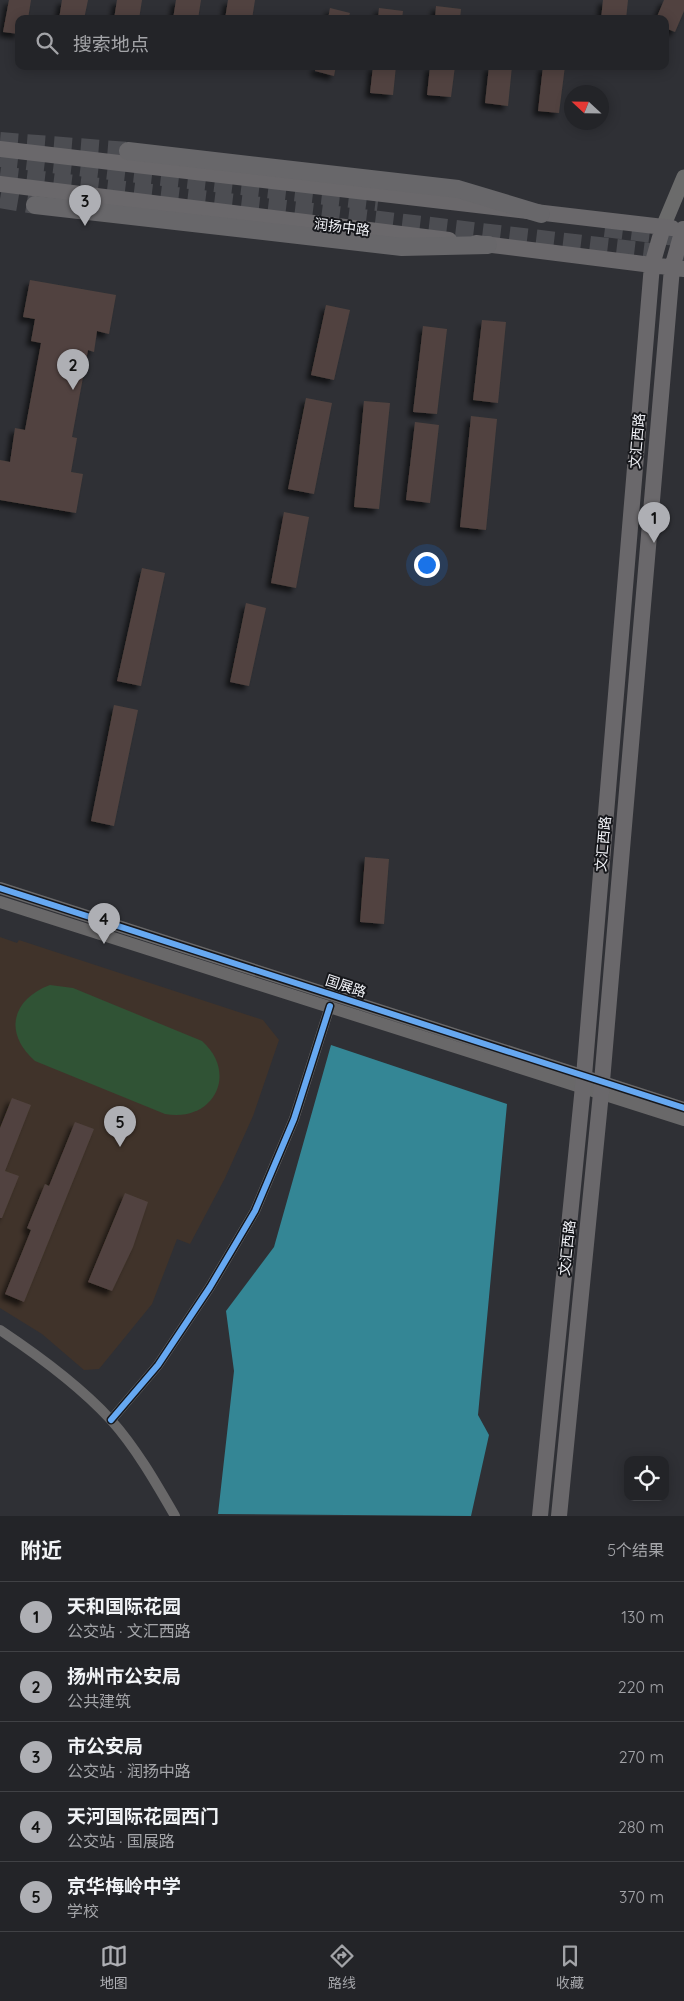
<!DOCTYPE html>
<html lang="zh">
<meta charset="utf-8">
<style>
:root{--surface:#232428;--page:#2b2c30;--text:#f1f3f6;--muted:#a3a4a8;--line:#404145;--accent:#aeafb4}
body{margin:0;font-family:Quicksand,"Noto Sans SC",sans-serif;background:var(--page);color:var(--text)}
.controls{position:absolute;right:15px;bottom:15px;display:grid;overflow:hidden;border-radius:10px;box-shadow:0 2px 12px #0003}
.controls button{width:45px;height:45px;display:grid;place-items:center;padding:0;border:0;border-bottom:1px solid var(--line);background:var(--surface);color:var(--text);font:25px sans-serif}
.compass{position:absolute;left:564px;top:85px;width:45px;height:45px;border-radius:50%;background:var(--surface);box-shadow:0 2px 12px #0003;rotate:292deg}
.you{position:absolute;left:426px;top:564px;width:18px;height:18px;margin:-12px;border:4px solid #fff;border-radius:50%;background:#1a73e8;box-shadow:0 0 0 8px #1a73e833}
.badge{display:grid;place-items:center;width:32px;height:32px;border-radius:50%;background:var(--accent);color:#111;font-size:16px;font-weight:700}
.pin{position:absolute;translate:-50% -41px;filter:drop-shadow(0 1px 2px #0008)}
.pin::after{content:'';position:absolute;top:26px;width:18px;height:15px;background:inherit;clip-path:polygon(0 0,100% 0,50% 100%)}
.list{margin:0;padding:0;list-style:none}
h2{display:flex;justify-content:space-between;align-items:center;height:65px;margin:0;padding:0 20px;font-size:21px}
h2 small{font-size:16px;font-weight:400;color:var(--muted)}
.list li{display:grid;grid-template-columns:32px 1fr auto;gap:15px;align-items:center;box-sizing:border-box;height:70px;padding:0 20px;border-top:1px solid var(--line)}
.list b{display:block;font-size:19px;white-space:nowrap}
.list p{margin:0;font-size:16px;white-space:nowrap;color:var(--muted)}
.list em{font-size:16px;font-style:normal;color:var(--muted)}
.icon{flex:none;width:28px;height:28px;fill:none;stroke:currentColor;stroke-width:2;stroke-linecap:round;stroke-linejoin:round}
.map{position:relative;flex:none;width:684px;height:1516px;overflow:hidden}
.search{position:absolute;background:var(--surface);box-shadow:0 2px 12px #0003;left:15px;right:15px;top:15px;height:55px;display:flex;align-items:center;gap:12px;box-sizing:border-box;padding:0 18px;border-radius:10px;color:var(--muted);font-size:19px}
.sheet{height:415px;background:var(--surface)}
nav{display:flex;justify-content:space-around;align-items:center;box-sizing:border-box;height:70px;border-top:1px solid var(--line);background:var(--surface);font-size:14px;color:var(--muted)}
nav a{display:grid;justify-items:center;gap:2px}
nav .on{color:var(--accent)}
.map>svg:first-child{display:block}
.education{fill:#40332a}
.green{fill:#305335}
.water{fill:#348695}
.building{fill:#51433f;filter:url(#shadow)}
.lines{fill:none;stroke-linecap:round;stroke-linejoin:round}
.trunk-tunnel{stroke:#4c4d52;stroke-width:18;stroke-dasharray:18 9;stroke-linecap:butt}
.minor{stroke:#696869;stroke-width:10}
.tertiary{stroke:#696869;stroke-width:12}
.secondary{stroke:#6b6b6b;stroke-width:15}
.primary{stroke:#6a686b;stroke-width:16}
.trunk{stroke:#68676a;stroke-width:18}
.cycleway-casing{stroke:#16171b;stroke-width:9}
.cycleway{stroke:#66a8f1;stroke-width:6}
.labels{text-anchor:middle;stroke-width:4;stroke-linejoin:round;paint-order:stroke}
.street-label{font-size:14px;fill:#f2f3f8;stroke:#16171b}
</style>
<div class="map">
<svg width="684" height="1516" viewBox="0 0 684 1516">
<defs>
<filter id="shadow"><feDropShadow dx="-4.5" dy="4.5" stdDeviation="2.5" flood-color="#0009"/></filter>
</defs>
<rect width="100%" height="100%" fill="#2f3035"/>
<path class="education" d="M0 937 17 943 19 940 263 1020 279 1040 253 1116 225 1178 190 1244 177 1239 152 1304 99 1369 84 1370 42 1334 0 1308Z"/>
<path class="green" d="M50 985 73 988 202 1041C239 1074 213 1123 165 1114L35 1061C3 1033 12 999 50 985Z"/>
<path class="water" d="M331 1045 507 1104 478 1415 489 1435 471 1516 218 1514 234 1371 226 1311 274 1247Z"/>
<path class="building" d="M9 0H31L28 19H19V34L3 32Z
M62 0H88L84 19H59Z
M117 0H142L139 19H114Z
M176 0H201L198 19H173Z
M228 0H255L252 19H225Z
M603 0H628L626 19H601Z
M664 0H684V11L675 32 665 28V19H656Z
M436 6 461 9 460 19H435Z
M330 8 350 13 348 19H328Z
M379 8 403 11 402 19H378Z
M316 66H336L334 76 315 71Z
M373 66H396L393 95 370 93Z
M430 66H455L451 97 427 95Z
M489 66H512L508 106 485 103Z
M543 66H565L559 113 538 111Z
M30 280 116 295 109 334 97 331 94 352 88 350 72 437 77 438 71 472 83 474 76 513 0 500V460L10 462 15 428 25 430 41 343 31 341 35 319 23 317Z
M326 305 350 310 334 380 311 375Z
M482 320 506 322 498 403 473 400Z
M423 326 447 329 437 414 413 412Z
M306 398 332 403 314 494 288 489Z
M364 401 390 403 379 509 354 507Z
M471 416 497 419 486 530 460 527Z
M415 422 439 425 430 503 406 500Z
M284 512 309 517 296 588 271 583Z
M142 568 165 573 141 686 117 681Z
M246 603 266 608 249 686 230 682Z
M114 705 138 710 114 826 91 821Z
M365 857 389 859 384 924 360 922Z
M12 1098 31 1105 5 1171 19 1176 2 1218H0V1128Z
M75 1122 94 1129 24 1302 5 1294 31 1230 27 1228 45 1184 49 1186Z
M125 1193 148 1202 133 1247 112 1291 88 1282Z"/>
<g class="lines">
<path class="trunk-tunnel" d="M0 141 128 151
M0 158 378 202
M0 175 684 256
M0 199 35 205
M605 228 684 238"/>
<path class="minor" d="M0 1330C39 1356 79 1385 111 1420 136 1448 156 1483 175 1516
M111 1420 158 1365 210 1287 255 1211 294 1119 330 1006"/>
<path class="tertiary" d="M0 888 684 1108
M0 902 684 1120"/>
<path class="secondary" d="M663 227 684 177"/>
<path class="primary" d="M0 149 672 228
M0 184 449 240
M476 243 684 269
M540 1516 584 1076 652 265 663 227
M559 1516 601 1093 672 268 683 229"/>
<path class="trunk" d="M128 151 458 189 541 214
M35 205 402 247 488 245"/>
<g class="cycleway-casing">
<path id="cycleway" d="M0 888 684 1108
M111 1420 158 1365 210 1287 255 1211 294 1119 330 1006"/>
</g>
<use href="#cycleway" class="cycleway"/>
</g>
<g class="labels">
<g class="street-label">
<text transform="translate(342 227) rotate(7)" y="5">润扬中路</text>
<text transform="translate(637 441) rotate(-85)" y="5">文汇西路</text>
<text transform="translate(603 844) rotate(-85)" y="5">文汇西路</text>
<text transform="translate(346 986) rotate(18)" y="5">国展路</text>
<text transform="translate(567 1248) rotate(-84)" y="5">文汇西路</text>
</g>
</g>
</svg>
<div class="controls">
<button><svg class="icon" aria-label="locate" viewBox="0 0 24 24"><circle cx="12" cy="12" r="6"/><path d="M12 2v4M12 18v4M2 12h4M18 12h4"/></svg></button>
</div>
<svg class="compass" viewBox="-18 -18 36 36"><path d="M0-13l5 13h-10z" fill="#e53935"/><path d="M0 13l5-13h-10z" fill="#a3a4a8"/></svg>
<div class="you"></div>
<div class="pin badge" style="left:654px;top:543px">1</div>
<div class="pin badge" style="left:73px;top:390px">2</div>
<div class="pin badge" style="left:85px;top:226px">3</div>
<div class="pin badge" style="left:104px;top:944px">4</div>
<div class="pin badge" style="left:120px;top:1147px">5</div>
<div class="search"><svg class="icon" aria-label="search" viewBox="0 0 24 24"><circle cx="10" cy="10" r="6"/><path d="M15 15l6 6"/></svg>搜索地点</div>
</div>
<section class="sheet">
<h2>附近<small>5个结果</small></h2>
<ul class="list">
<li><span class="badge">1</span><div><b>天和国际花园</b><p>公交站 · 文汇西路</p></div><em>130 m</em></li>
<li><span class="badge">2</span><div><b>扬州市公安局</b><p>公共建筑</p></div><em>220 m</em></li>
<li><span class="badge">3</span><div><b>市公安局</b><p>公交站 · 润扬中路</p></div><em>270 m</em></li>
<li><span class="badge">4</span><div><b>天河国际花园西门</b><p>公交站 · 国展路</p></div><em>280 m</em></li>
<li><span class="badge">5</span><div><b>京华梅岭中学</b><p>学校</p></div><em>370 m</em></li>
</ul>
</section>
<nav>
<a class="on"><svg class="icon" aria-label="map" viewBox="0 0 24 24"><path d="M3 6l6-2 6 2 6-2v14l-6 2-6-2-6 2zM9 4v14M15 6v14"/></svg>地图</a>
<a><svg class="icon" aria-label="directions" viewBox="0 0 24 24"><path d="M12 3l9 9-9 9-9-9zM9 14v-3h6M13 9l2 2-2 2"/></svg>路线</a>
<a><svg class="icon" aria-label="saved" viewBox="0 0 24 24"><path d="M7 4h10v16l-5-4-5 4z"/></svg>收藏</a>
</nav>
